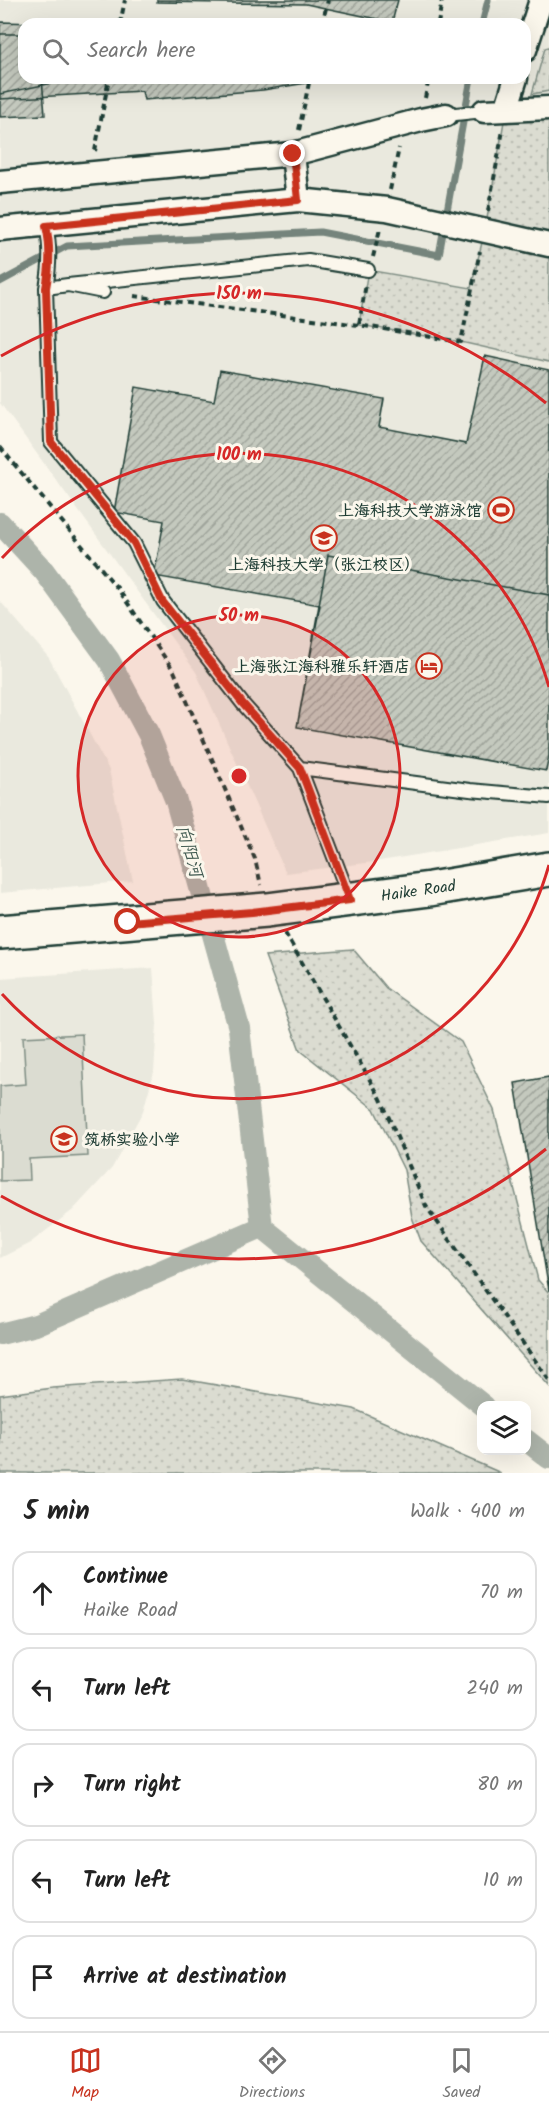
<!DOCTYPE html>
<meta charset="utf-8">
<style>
:root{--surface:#fff;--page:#f6f6f6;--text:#222;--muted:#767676;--line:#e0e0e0;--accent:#c8321e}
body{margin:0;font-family:Kalam,"LXGW WenKai TC",sans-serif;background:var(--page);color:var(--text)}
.controls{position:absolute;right:18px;bottom:18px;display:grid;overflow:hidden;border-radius:12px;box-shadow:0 6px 24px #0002}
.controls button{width:54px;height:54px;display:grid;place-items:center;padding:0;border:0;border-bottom:2px solid var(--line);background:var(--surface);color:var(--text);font:30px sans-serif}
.stop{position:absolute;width:18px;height:18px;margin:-14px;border:4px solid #c8321e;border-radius:50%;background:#fff}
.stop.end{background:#c8321e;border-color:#fff;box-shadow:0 2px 6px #0008}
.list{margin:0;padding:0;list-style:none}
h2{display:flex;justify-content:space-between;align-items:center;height:78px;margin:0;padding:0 24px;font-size:26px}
h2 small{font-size:20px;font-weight:400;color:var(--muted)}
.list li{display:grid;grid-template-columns:39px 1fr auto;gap:18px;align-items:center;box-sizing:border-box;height:84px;margin:0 12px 12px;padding:0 12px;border:2px solid var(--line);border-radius:18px}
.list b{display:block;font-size:22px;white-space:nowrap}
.list p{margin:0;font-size:20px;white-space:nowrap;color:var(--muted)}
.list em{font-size:20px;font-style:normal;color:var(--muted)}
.icon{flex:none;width:33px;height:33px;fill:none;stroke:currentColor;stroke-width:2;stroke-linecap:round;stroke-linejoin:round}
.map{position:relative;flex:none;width:549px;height:1473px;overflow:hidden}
.search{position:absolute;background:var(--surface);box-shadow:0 6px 24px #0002;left:18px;right:18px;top:18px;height:66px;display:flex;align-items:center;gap:15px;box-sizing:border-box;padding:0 21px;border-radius:18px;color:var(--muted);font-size:22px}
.sheet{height:558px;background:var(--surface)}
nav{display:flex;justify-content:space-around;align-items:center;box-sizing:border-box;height:84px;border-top:2px solid var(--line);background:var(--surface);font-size:16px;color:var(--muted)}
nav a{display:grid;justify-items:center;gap:3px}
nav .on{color:var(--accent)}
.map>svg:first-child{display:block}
.built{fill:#eae9de;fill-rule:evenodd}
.green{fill:#dbdcd1;stroke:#7d8c82;stroke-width:1.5}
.park{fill:url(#park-dots);stroke:#7d8c82;stroke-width:1.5}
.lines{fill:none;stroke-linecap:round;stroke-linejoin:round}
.stream{stroke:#74847b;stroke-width:7}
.canal{stroke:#adb4aa;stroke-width:22}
.building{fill:url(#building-hatch);stroke:#1f3d34;stroke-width:1.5}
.lane-casing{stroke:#1f3d34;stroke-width:16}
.street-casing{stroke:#1f3d34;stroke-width:27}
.secondary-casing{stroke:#1f3d34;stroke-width:38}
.path{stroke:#1f3d34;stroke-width:4;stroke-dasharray:6 4.5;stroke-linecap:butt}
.lane{stroke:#fbf7ec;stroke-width:12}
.street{stroke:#fbf7ec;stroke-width:22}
.secondary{stroke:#fbf7ec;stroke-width:33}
.route{stroke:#c8321e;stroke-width:8}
.ring{fill:none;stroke:#d62828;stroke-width:3}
.labels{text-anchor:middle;stroke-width:6;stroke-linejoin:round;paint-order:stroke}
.poi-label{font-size:16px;font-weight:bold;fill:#1f3d34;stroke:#fbf7ec;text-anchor:end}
.street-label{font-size:16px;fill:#1f3d34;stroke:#fbf7ec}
.water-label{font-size:18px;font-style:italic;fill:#425b52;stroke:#fbf7ec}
.centre{fill:#d62828;stroke:#fbf7ec;stroke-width:3}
.ring-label{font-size:18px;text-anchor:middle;font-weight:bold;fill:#d62828;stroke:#fbf7ec;stroke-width:6;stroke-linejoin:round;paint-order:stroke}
</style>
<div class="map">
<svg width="549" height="1473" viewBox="0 0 549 1473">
<defs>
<pattern id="park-dots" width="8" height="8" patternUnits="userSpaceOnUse" patternTransform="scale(1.5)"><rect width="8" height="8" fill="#dbdcd1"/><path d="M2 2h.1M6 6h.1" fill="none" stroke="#bcbeb4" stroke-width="1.8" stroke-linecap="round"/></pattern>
<pattern id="building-hatch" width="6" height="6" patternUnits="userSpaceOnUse" patternTransform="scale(1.5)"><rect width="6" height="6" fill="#c4c9be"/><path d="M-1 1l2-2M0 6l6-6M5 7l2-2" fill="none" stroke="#9fa49b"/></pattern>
</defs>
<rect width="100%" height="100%" fill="#fbf7ec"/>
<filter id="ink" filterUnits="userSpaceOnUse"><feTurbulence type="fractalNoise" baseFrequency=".0167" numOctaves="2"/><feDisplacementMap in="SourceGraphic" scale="12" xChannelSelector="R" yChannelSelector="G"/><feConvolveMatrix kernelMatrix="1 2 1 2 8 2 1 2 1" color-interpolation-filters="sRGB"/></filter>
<g filter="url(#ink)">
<path class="built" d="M0 0H549V833L374 862 286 873 196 672 0 403ZM24 24H525V78H24Z
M0 601 49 658 109 770 133 881 0 893Z
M153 968 157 1024 154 1072 143 1111 112 1168 73 1210 30 1243 0 1258V978Z"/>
<path class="green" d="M82 1034 88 1156 29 1159 30 1180 0 1181V1086L26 1084 23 1037Z"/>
<path class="park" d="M549 47V91L532 94 545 48Z
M549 108V362L461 342 359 325 368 270 471 288 485 230 506 110Z
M353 949 386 988 461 1042 494 1110 538 1280 549 1293V1386L421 1241 412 1217 404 1170 374 1109 300 1050 265 956Z
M182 1379 354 1409 501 1473H0V1395L53 1388Z"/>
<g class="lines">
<path class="stream" d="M482 24 488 0
M0 282 67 246 320 232 439 255 471 78"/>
<path class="canal" d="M0 523 44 571 109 660 149 735 176 801 239 1028 262 1227
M0 1334 36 1325 262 1227 484 1406
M526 1440 549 1458"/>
</g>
<path class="building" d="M157 0H398L392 22 306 4 157 2Z
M0 22 73 24H24V78H42L45 115 0 117Z
M0 34H24V78H338L263 90 144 100 142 91 0 99Z
M0 34H24V78H42L43 85 0 94Z
M42 78H74L43 85Z
M485 356 549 370V756L546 771 297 727 320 605 154 576 164 521 114 512 136 387 214 401 220 370 384 399 379 427 466 444Z
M328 555 549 595V756L546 771 297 727Z
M549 1077V1291L515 1083Z"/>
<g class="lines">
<g class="lane-casing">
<path id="lane" d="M446 115 484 111
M46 226C51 247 50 267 46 288L51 442 134 543 163 601 243 704 300 768 470 790 549 797
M68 285 308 260 368 270
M46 288 68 285 103 292
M300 768 350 899"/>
</g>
<g class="street-casing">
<path id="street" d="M525 50 541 0
M506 110 516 78
M484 111 549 108
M0 182 293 154
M298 200 387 209 549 245
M0 229 298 200 293 154 421 120 446 115"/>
</g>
<g class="secondary-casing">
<path id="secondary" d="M0 932 267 910 430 889 549 869"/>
</g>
<path class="path" d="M120 24 125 0
M322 24 328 0
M438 24 442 0
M425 98 429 78
M299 130 310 78
M95 151 109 78
M390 190 399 148
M488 211 503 130
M373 257 380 229
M134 296 359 325 461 342 480 251
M359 324 366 284
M0 447 118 589 174 671 255 859 261 885
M285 933 381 1099 426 1206 549 1380"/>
<use href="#lane" class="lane"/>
<use href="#street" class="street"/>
<use href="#secondary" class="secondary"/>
</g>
</g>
<g class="lines" filter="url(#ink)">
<path class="route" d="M128 922 252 912 350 900 300 768 243 704 162 601 134 543 51 442 46 288C50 267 51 247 46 226L298 200 293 154"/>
</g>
<circle cx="239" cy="776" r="161" fill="#d62828" fill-opacity=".12"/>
<g class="ring">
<circle cx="239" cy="776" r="161"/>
<path d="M549 865A322 322 0 0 1 2 994M2 558A322 322 0 0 1 549 687"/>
<path d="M546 1149A483 483 0 0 1 1 1196M1 356A483 483 0 0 1 546 403"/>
</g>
<defs>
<g id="stadium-ring" transform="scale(1.35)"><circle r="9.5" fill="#fbf7ec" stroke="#c8321e" stroke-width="1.5"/><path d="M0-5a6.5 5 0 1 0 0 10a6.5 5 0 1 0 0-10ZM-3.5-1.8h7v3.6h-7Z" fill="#c8321e"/></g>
<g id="university-ring" transform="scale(1.35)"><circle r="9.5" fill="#fbf7ec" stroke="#c8321e" stroke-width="1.5"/><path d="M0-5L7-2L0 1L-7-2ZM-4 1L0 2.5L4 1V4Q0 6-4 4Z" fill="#c8321e"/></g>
<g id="hotel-ring" transform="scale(1.35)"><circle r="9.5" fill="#fbf7ec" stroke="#c8321e" stroke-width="1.5"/><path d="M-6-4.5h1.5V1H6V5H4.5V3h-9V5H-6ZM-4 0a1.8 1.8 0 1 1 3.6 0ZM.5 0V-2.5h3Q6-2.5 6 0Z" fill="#c8321e"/></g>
<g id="school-ring" transform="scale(1.35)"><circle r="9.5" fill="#fbf7ec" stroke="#c8321e" stroke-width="1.5"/><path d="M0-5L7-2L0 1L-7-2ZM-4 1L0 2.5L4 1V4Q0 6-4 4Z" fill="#c8321e"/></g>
</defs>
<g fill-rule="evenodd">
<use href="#stadium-ring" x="501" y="510"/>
<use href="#university-ring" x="324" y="538"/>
<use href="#hotel-ring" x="429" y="666"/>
<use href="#school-ring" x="64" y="1139"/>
</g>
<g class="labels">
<g class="poi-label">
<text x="482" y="516">上海科技大学游泳馆</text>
<text x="324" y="570" text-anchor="middle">上海科技大学（张江校区）</text>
<text x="410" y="672">上海张江海科雅乐轩酒店</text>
<text x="84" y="1145" text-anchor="start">筑桥实验小学</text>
</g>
<g class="street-label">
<text transform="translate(418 890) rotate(-8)" y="6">Haike Road</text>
</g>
<g class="water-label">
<text transform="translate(190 851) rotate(74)" y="6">向阳河</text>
</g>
</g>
<circle cx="239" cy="776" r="9" class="centre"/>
<g class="ring-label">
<text x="239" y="299">150 m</text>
<text x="239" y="460">100 m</text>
<text x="239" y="621">50 m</text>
</g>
</svg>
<div class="controls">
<button><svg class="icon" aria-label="layers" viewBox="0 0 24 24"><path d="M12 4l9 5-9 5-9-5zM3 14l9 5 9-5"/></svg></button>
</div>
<div class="stop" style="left:128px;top:922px"></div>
<div class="stop end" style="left:293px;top:154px"></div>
<div class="search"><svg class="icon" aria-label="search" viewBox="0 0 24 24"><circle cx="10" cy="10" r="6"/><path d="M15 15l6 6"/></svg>Search here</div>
</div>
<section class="sheet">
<h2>5 min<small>Walk · 400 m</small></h2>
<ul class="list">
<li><svg class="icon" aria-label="ahead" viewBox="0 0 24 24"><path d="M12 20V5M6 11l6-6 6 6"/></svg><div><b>Continue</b><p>Haike Road</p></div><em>70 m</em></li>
<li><svg class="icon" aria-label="left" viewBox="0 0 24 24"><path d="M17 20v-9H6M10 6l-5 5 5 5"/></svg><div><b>Turn left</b></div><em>240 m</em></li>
<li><svg class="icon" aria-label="right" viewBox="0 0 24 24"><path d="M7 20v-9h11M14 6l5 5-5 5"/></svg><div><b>Turn right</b></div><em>80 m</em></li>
<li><svg class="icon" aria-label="left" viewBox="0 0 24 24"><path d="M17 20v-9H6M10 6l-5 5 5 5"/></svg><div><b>Turn left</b></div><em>10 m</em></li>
<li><svg class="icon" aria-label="arrive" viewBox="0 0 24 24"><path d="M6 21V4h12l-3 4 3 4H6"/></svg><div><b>Arrive at destination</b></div></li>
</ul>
</section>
<nav>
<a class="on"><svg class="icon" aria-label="map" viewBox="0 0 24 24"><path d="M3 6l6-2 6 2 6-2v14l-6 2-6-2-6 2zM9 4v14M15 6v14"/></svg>Map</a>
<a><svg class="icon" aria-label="directions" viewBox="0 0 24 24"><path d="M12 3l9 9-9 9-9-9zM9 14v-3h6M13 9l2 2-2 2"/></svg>Directions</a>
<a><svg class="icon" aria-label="saved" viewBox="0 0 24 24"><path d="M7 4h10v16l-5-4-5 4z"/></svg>Saved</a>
</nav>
